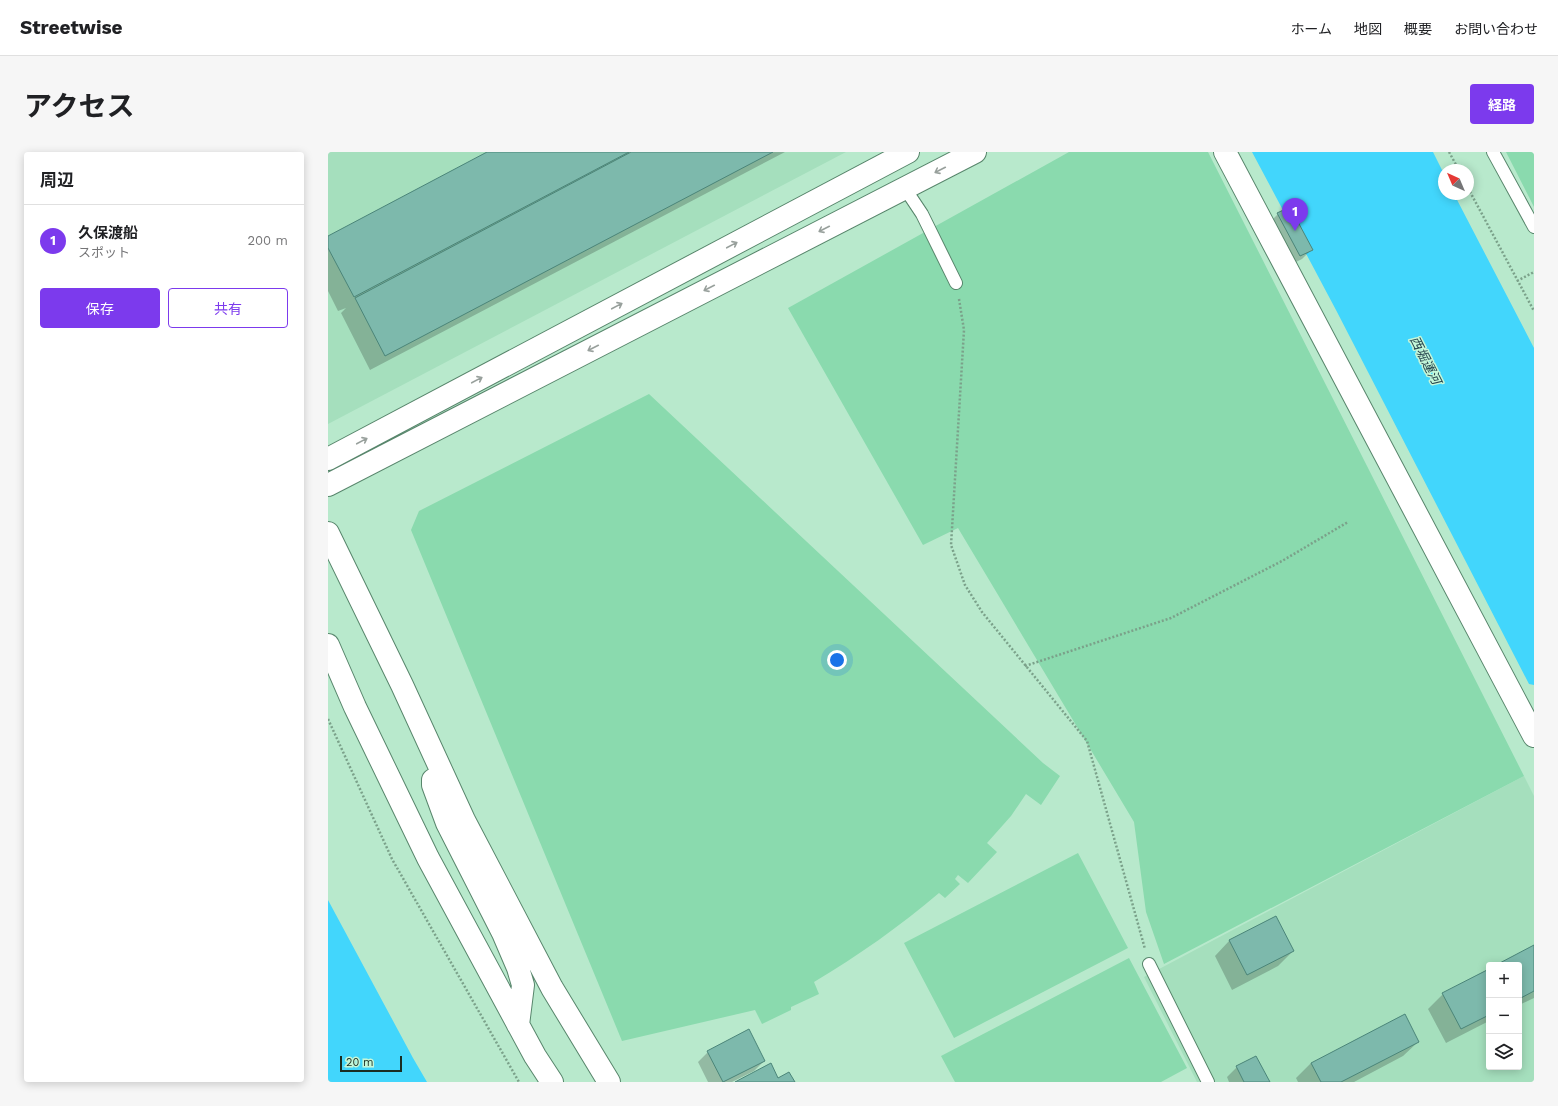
<!DOCTYPE html>
<html lang="ja">
<meta charset="utf-8">
<style>
:root{--surface:#fff;--page:#f6f6f6;--text:#202124;--muted:#757577;--line:#e0e0e0;--accent:#7c3aed}
body{margin:0;font-family:"Work Sans","Noto Sans JP",sans-serif;background:var(--page);color:var(--text)}
.controls{position:absolute;right:12px;bottom:12px;display:grid;overflow:hidden;border-radius:4px;box-shadow:0 2px 10px #0003}
.controls button{width:36px;height:36px;display:grid;place-items:center;padding:0;border:0;border-bottom:1px solid var(--line);background:var(--surface);color:var(--text);font:20px sans-serif}
.compass{position:absolute;left:1110px;top:12px;width:36px;height:36px;border-radius:50%;background:var(--surface);box-shadow:0 2px 10px #0003;rotate:316deg}
.scale{position:absolute;left:12px;bottom:10px;width:62px;box-sizing:border-box;padding-left:4px;border:2px solid #1a2d22;border-top:0;font-size:11px;line-height:14px;white-space:nowrap;color:#1a2d22;-webkit-text-stroke:3px #c5f7d9;paint-order:stroke}
.you{position:absolute;left:509px;top:508px;width:14px;height:14px;margin:-10px;border:3px solid #fff;border-radius:50%;background:#1a73e8;box-shadow:0 0 0 6px #1a73e833}
.badge{display:grid;place-items:center;width:26px;height:26px;border-radius:50%;background:var(--accent);color:#fff;font-size:13px;font-weight:700}
.pin{position:absolute;translate:-50% -33px;filter:drop-shadow(0 1px 2px #0008)}
.pin::after{content:'';position:absolute;top:21px;width:14px;height:12px;background:inherit;clip-path:polygon(0 0,100% 0,50% 100%)}
.list{margin:0;padding:0;list-style:none}
h2{display:flex;justify-content:space-between;align-items:center;height:52px;margin:0;padding:0 16px;font-size:17px}
h2 small{font-size:13px;font-weight:400;color:var(--muted)}
.list li{display:grid;grid-template-columns:26px 1fr auto;gap:12px;align-items:center;box-sizing:border-box;height:72px;padding:0 16px;border-top:1px solid var(--line)}
.list b{display:block;font-size:15px;white-space:nowrap}
.list p{margin:0;font-size:13px;white-space:nowrap;color:var(--muted)}
.list em{font-size:13px;font-style:normal;color:var(--muted)}
.actions{display:flex;gap:8px;padding:12px 16px}
.actions a{flex:1;padding:9px 0;border:1px solid var(--accent);border-radius:4px;text-align:center;font-size:14px;color:var(--accent)}
.actions .main{background:var(--accent);color:#fff}
.icon{flex:none;width:22px;height:22px;fill:none;stroke:currentColor;stroke-width:2;stroke-linecap:round;stroke-linejoin:round}
.map{position:relative;flex:none;width:1206px;height:930px;overflow:hidden;border-radius:4px}
header{display:flex;align-items:center;gap:24px;box-sizing:border-box;height:56px;padding:0 20px;background:var(--surface);border-bottom:1px solid var(--line)}
header strong{font-size:19px}
nav{display:flex;gap:22px;margin-inline-start:auto;font-size:14px}
.intro{display:flex;align-items:center;justify-content:space-between;box-sizing:border-box;height:96px;padding:0 24px}
h1{margin:0;font-size:28px}
.button{padding:10px 18px;border-radius:4px;background:var(--accent);color:#fff;font-size:14px;font-weight:700}
main{display:flex;gap:24px;padding:0 24px}
aside{flex:1;background:var(--surface);border-radius:4px;box-shadow:0 2px 10px #0003}
.map>svg:first-child{display:block}
.built{fill:#a5dfbd;fill-rule:evenodd}
.green{fill:#8adaae}
.water{fill:#42d6fc}
.shadow{fill:#0003}
.building{fill:#7db9ac;stroke:#4b8579}
.lines{fill:none;stroke-linecap:round;stroke-linejoin:round}
.lane-casing{stroke:#58866c;stroke-width:14}
.street-casing{stroke:#58866c;stroke-width:24}
.secondary-casing{stroke:#58866c;stroke-width:24}
.path{stroke:#7ba18a;stroke-width:2.5;stroke-dasharray:2 2;stroke-linecap:butt}
.lane{stroke:#fff;stroke-width:12}
.street{stroke:#fff;stroke-width:22}
.secondary{stroke:#fff;stroke-width:22}
.oneway{stroke:#98a09c}
.labels{text-anchor:middle;stroke-width:3;stroke-linejoin:round;paint-order:stroke}
.water-label{font-size:13px;font-style:italic;fill:#28464f;stroke:#c5f7d9}
</style>
<header>
<strong>Streetwise</strong>
<nav><a>ホーム</a><a>地図</a><a>概要</a><a>お問い合わせ</a></nav>
</header>
<div class="intro"><h1>アクセス</h1><a class="button">経路</a></div>
<main>
<aside>
<h2>周辺<small></small></h2>
<ul class="list">
<li><span class="badge">1</span><div><b>久保渡船</b><p>スポット</p></div><em>200 m</em></li>
</ul>
<div class="actions"><a class="main">保存</a><a>共有</a></div>
</aside>
<div class="map">
<svg width="1206" height="930" viewBox="0 0 1206 930">
<rect width="100%" height="100%" fill="#b8e9cc"/>
<path class="built" d="M0 0H518L0 272Z
M1196 624 1206 644V930H869L816 825ZM1161 813H1191V915H1161Z"/>
<path class="green" d="M741 0H880L1196 624 836 812 818 760 806 670 630 376 595 393 460 156Z
M1178 0H1206V55Z
M321 242 715 611 732 624 713 653 698 642 683 664 659 691 669 700 640 731 630 723 627 727 632 732 617 746 611 741C572 774 530 804 486 830L491 842 463 855V858L434 872 427 858 294 889 83 378 91 359Z
M750 701 800 796 626 886 576 791Z
M801 806 859 916 833 930H627L613 904Z"/>
<path class="water" d="M924 0H1105L1116 22V42H1126L1206 196V533L1201 532 1008 158Z
M0 748 85 906 99 930H0Z"/>
<path class="shadow" d="M161 0H457L42 218 13 161 18 156 10 159 0 139V85Z
M950 62 984 97 974 107 962 113 940 72Z
M947 766 965 799 950 814 904 838 887 804 901 789Z
M1206 795V846L1191 853V813H1171Z
M1161 818V869L1118 891 1100 857 1115 842Z
M1090 890 1075 904 1026 930H970L968 926 983 911Z
M380 900 436 909 426 919 404 930H380L370 910Z
M909 915 941 930H901L899 925Z"/>
<path class="building" d="M159 0H301L26 145 0 96V84Z
M303 0H445L57 204 27 146Z
M962 55 985 98 972 104 949 61Z
M948 764 966 799 919 823 901 788Z
M1206 793V839L1191 847V813H1168Z
M1161 817V863L1133 877 1114 841Z
M1077 862 1091 890 1013 930H993L983 911Z
M421 877 437 909 395 930 379 899Z
M928 904 942 930H916L908 914Z
M443 911 450 926 461 920 467 930H407Z"/>
<g class="lines">
<g class="lane-casing">
<path id="lane" d="M1165 0 1206 75
M576 35 594 62 628 131
M821 812 880 930"/>
</g>
<g class="street-casing">
<path id="street" d="M897 0 1206 584"/>
</g>
<g class="secondary-casing">
<path id="secondary" d="M0 307 580 0
M0 333 647 0
M0 381 74 533 136 668 224 836 281 930
M0 493 27 555 100 706 207 904 224 930
M105 628V633L119 671 175 781 190 816 195 833 190 873"/>
</g>
<path class="path" d="M1121 0 1131 18
M1140 36 1206 159
M1189 129 1206 120
M631 147 636 178 623 393 637 433 654 460 759 589 817 797
M697 514 843 466 954 409 1020 370
M0 567 64 707 191 930"/>
<use href="#lane" class="lane"/>
<use href="#street" class="street"/>
<use href="#secondary" class="secondary"/>
</g>
<defs><path id="oneway-shaft" d="M-6 0H5M1.5-3L5.5 0L1.5 3" fill="none" stroke-width="1.6" stroke-linecap="round" stroke-linejoin="round"/></defs>
<g class="oneway">
<use href="#oneway-shaft" transform="translate(612 18) rotate(153)"/>
<use href="#oneway-shaft" transform="translate(496 77) rotate(153)"/>
<use href="#oneway-shaft" transform="translate(404 93) rotate(-28)"/>
<use href="#oneway-shaft" transform="translate(381 136) rotate(153)"/>
<use href="#oneway-shaft" transform="translate(289 154) rotate(-28)"/>
<use href="#oneway-shaft" transform="translate(265 196) rotate(153)"/>
<use href="#oneway-shaft" transform="translate(149 228) rotate(-28)"/>
<use href="#oneway-shaft" transform="translate(34 289) rotate(-28)"/>
</g>
<g class="labels">
<g class="water-label">
<text transform="translate(1098 208) rotate(63)" y="5">西堀運河</text>
</g>
</g>
</svg>
<div class="controls">
<button>+</button>
<button>−</button>
<button><svg class="icon" aria-label="layers" viewBox="0 0 24 24"><path d="M12 4l9 5-9 5-9-5zM3 14l9 5 9-5"/></svg></button>
</div>
<svg class="compass" viewBox="-18 -18 36 36"><path d="M0-13l5 13h-10z" fill="#e53935"/><path d="M0 13l5-13h-10z" fill="#757577"/></svg>
<div class="scale">20 m</div>
<div class="you"></div>
<div class="pin badge" style="left:967px;top:79px">1</div>
</div>
</main>
